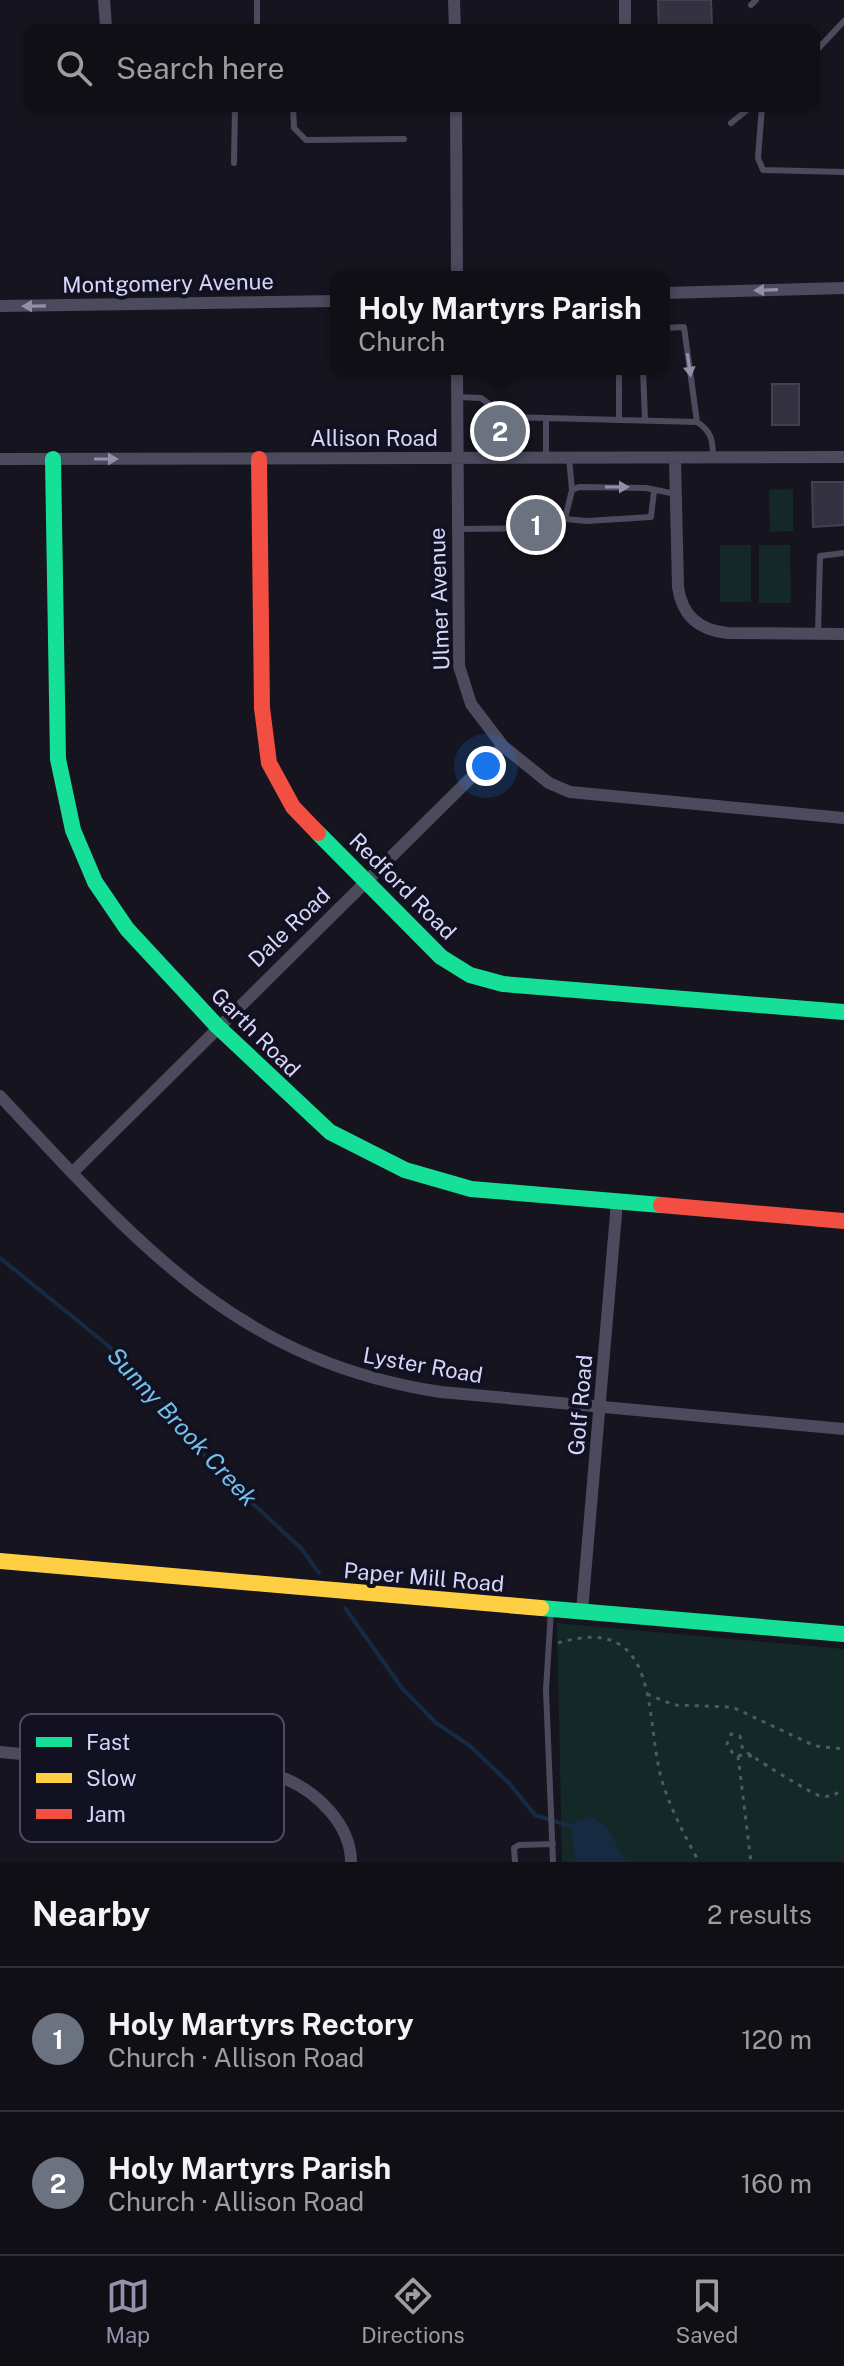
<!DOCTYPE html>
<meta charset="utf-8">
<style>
:root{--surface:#100f16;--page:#1e1d23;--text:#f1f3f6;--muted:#9c9ca1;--line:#302f35;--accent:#9392ad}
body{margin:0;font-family:"Public Sans",sans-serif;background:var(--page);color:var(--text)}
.you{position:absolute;left:486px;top:766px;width:28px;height:28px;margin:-20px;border:6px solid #fff;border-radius:50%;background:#1a73e8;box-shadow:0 0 0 12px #1a73e833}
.badge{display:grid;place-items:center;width:52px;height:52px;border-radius:50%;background:var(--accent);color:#fff;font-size:26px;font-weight:700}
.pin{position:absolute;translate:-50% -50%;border:4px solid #fff;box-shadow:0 2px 8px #0006}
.popup{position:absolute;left:330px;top:271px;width:340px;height:104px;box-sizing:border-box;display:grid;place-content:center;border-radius:16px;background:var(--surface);filter:drop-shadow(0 2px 6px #0005);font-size:26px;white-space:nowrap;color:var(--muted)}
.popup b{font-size:30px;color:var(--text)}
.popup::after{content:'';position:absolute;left:50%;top:100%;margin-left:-16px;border:16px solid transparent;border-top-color:var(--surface)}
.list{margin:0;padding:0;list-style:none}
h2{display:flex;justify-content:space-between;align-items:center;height:104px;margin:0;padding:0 32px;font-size:34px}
h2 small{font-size:26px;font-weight:400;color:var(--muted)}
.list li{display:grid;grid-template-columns:52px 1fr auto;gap:24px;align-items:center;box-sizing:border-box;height:144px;padding:0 32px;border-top:2px solid var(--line)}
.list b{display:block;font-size:30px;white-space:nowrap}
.list p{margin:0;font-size:26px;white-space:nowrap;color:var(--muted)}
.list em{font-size:26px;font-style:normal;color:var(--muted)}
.icon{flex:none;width:44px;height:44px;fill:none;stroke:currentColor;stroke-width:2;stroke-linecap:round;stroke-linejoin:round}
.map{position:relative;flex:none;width:844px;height:1862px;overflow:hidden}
.search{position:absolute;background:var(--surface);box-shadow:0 2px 6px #0004;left:24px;right:24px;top:24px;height:88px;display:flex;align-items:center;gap:20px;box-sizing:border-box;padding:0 28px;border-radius:16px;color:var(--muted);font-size:30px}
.sheet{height:392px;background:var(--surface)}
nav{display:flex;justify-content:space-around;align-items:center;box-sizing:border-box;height:112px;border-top:2px solid var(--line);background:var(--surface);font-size:22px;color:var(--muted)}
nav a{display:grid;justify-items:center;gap:4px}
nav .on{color:var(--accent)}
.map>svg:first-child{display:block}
.green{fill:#142827}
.water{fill:#162b42}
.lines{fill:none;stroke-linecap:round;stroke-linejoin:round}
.stream{stroke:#162b42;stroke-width:4}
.building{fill:#343240;stroke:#424051;stroke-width:2}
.path{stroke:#4c5a63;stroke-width:3;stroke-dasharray:4 6;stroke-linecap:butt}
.lane{stroke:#4b4b5d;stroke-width:6}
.street{stroke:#4b4b5d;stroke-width:12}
.fast{stroke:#16e098;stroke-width:16}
.slow{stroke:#ffcf43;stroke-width:16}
.jam{stroke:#f24e42;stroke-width:16}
.oneway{fill:#9190ac}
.labels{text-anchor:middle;stroke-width:8;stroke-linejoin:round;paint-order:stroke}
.street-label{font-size:22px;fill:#d7d6fa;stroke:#121121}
.water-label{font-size:24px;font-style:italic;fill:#71c1ed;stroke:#121121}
.key{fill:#121121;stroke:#4d4c62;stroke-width:2}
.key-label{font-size:22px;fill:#d7d6fa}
</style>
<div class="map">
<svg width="844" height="1862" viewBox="0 0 844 1862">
<rect width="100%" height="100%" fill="#16141e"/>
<path class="green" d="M793 489V531L770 532 769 490Z
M720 545H751V602H720Z
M759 545H790L791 603H759Z
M557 1623 844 1649V1862H562Z"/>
<path class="water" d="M589 1816 606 1826 626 1862H576L571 1829 574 1822Z"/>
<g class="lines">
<path class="stream" d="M0 1258 105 1343 148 1385 216 1470 301 1548 319 1573
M345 1608 402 1688 435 1722 470 1746 510 1784 535 1815 573 1827"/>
</g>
<path class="building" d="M658 0H711L712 26 707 30H659Z
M772 384H799V425H772Z
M812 482H844V525L813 527Z"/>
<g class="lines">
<path class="path" d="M558 1643C665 1611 643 1722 663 1784 672 1812 685 1836 699 1862
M647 1694 674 1705 732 1707 815 1746 844 1749
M738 1756 751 1862
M752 1756 734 1755 727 1744 731 1734 740 1736C741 1741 741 1745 743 1749 746 1754 814 1795 820 1796 829 1798 835 1794 844 1790"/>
<path class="lane" d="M257 0V30
M751 5 756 0
M814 53 844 21
M293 106 294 128 306 140 404 139
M762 106 758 158 763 170 844 172
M731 123 752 106
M234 163 235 106
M664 328 684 327 697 422
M643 369 645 420
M457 397 481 398 506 417 697 422C711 431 713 440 713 456
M619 419V369
M546 458V418
M569 458 572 490
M565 519 587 521 651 517 654 491
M458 529 551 528 565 519 572 490 579 487 646 488 676 494
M818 633 820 556 844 553
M551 1610 546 1690 553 1862
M515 1862 514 1848 519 1845 553 1844"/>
<path class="street" d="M104 0 106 26
M454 0 455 30
M625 0V30
M456 106 457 277
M664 293 844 288
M0 306 336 301
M457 369 459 666 471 704 503 746 549 783 570 792 844 818
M0 459 844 457
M675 459 678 587C682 616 699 630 727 633L844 634
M0 1096C135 1240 235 1361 441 1392L844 1429
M72 1173 503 746
M582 1611 617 1202
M0 1752 286 1779C318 1793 351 1825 351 1862"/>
<path class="fast" d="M53 459 58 759 73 830 95 882 127 929 217 1026 330 1132 405 1170 471 1189 661 1205
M318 833 441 957 470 975 503 984 844 1012
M541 1608 844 1634"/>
<path class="slow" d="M0 1561 541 1608"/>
<path class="jam" d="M259 459 262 708 269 763 293 807 318 833
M661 1205 844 1221"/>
</g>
<defs><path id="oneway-solid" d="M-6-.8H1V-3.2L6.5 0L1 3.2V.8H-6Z" transform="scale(2)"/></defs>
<g class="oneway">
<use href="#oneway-solid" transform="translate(766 290) rotate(178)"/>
<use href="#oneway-solid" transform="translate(34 306) rotate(179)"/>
<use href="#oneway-solid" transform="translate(689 365) rotate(82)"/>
<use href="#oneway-solid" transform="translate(106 459)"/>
<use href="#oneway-solid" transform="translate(617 487)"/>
</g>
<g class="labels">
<g class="street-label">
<text transform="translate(168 283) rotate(-1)" y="8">Montgomery Avenue</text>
<text x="374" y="446">Allison Road</text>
<text transform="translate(439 599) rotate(-92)" y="8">Ulmer Avenue</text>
<text transform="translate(403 886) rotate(45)" y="8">Redford Road</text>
<text transform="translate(289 927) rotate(-44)" y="8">Dale Road</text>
<text transform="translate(256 1032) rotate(45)" y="8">Garth Road</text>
<text transform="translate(423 1365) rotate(10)" y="8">Lyster Road</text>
<text transform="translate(580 1405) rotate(-85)" y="8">Golf Road</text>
<text transform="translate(424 1577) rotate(5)" y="8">Paper Mill Road</text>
</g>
<g class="water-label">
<text transform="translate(182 1427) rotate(47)" y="8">Sunny Brook Creek</text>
</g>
</g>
<rect x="20" y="1714" width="264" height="128" rx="12" class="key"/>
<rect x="36" y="1737" width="36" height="10" fill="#16e098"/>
<rect x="36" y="1773" width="36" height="10" fill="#ffcf43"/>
<rect x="36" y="1809" width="36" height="10" fill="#f24e42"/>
<g class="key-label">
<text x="86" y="1750">Fast</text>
<text x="86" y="1786">Slow</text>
<text x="86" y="1822">Jam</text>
</g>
</svg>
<div class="you"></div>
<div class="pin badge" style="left:536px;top:525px;background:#6b7280">1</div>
<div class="pin badge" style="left:500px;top:431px;background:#6b7280">2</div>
<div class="popup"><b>Holy Martyrs Parish</b>Church</div>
<div class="search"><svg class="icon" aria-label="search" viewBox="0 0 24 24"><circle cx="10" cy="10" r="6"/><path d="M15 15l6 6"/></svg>Search here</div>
</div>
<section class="sheet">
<h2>Nearby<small>2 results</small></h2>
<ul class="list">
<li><span class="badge" style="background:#6b7280">1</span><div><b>Holy Martyrs Rectory</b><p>Church · Allison Road</p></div><em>120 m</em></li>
<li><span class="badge" style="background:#6b7280">2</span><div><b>Holy Martyrs Parish</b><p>Church · Allison Road</p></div><em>160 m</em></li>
</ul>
</section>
<nav>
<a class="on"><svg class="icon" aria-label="map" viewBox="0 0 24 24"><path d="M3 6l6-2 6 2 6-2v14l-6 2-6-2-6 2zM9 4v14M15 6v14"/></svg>Map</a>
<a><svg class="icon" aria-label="directions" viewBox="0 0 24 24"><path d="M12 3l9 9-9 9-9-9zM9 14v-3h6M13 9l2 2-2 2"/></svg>Directions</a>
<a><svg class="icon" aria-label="saved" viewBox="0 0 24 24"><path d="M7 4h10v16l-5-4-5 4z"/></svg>Saved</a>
</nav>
